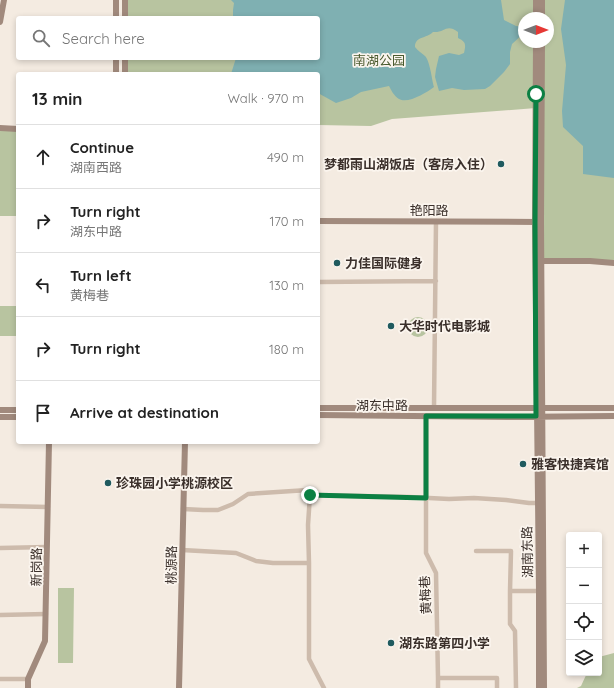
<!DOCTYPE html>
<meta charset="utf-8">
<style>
:root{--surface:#fff;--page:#f2f2f2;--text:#222;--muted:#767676;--line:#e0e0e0}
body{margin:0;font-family:Quicksand,"Noto Sans SC",sans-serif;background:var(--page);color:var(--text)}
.controls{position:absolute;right:12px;bottom:12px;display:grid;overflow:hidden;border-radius:4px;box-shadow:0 2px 6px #0003}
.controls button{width:36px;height:36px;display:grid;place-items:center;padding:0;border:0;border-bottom:1px solid var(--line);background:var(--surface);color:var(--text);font:20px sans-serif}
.compass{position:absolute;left:518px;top:12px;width:36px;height:36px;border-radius:50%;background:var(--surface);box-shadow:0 2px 6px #0003;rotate:90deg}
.stop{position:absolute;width:12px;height:12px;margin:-9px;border:3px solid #0b8043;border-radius:50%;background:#fff}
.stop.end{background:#0b8043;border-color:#fff;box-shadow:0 1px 4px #0008}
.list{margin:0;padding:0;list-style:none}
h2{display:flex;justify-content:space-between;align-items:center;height:52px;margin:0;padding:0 16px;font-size:17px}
h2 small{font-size:13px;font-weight:400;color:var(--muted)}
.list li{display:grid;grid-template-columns:26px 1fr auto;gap:12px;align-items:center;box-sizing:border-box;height:64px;padding:0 16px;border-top:1px solid var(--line)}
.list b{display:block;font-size:15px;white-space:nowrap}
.list p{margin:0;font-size:13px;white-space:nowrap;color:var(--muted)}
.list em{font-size:13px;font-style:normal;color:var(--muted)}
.icon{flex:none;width:22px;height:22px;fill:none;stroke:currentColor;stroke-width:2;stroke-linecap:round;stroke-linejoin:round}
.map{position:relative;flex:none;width:614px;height:688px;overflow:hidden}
.search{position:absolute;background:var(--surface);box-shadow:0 2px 6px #0003;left:16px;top:16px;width:304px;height:44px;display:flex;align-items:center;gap:10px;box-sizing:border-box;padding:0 14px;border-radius:4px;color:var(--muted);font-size:15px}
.panel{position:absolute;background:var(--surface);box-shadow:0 2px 6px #0003;left:16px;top:72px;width:304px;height:372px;border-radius:4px}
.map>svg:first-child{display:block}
.green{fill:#b8c4a0}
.water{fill:#7fb0b2}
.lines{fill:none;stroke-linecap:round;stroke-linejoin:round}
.street{stroke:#cdbbac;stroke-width:4.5}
.secondary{stroke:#a18a7d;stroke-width:6}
.route{stroke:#0b8043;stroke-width:5}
.poi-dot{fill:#1f5a5e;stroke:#fbf5ee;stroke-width:1.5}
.labels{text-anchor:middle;stroke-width:3.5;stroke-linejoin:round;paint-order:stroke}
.park-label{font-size:13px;fill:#4a5a2e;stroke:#fbf5ee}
.poi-label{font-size:13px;font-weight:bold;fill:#3b302b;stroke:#fbf5ee;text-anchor:start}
.street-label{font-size:13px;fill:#3b302b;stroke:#fbf5ee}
</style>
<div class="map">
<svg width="614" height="688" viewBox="0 0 614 688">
<rect width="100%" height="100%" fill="#f4ebe1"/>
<path class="green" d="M125 0H536V18H524V42H536V108L392 119 371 126 318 125V74H125V58H318V18H125Z
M542 0H614V263L541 261 542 42H548V18H542Z
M0 128 18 129V216H0Z
M0 306H18V336H0Z
M408 327a10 10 0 1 1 20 0a10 10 0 1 1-20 0Z
M58 588H74L73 663H58Z
M614 653V688H577L581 686 587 673H599V657Z"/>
<path class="water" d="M231 0H501L504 20 516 26 524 27V33L512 44 510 52V64L504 72 490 86 485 89 464 90 452 88 439 91 435 77 436 69 439 56 449 53 459 55 464 53C466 44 466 42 458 38V32C446 23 445 33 433 32 426 39 415 36 415 47 418 51 422 53 425 56 430 61 432 80 434 87 426 93 408 104 399 99 394 96 391 90 389 86L361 92 351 98 336 103 318 93V74H231L236 58H318V18H233V10L234 3Z
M565 0H614V178L583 174V146L563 127 562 111 566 65 561 29Z"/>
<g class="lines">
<path class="street" d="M318 282 436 281
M434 408 436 221
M426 416V553L436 573 438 678
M0 506 48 507
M183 509 203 510H218L233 504 248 494 308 490 310 495
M0 548 47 547
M182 550 236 553 256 561 273 563H309L308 525 310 495 409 497 449 499 474 498 506 500 529 503H537
M476 551H511L510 591
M309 563V659L324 688
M0 615 46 614
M0 679H28
M438 688V678H497V688
M516 688 515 631 510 624V591H539"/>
<path class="secondary" d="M116 0V18
M125 0V18
M536 18V0
M542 18V0
M0 22 4 0
M536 42 535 222 539 591V688
M542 42 541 222 544 688
M116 58V74
M125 58V74
M0 128 18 129
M318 221 538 222
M541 261H590L614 263
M318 408H614
M0 410H18
M318 415 507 417 614 416
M0 417H18
M28 688V679L45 641 49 442
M179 688 185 442"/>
</g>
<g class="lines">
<path class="route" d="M310 495 426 498V416H536L535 222 536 94"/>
</g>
<g class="poi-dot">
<circle cx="501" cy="164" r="4"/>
<circle cx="337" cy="263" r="4"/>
<circle cx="391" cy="326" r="4"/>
<circle cx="523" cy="464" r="4"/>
<circle cx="108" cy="483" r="4"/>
<circle cx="391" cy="643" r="4"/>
</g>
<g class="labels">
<g class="park-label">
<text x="379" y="65">南湖公园</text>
</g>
<g class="poi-label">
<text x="493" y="169" text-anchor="end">梦都雨山湖饭店（客房入住）</text>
<text x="345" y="268">力佳国际健身</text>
<text x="399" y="331">大华时代电影城</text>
<text x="531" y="469">雅客快捷宾馆</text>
<text x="116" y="488">珍珠园小学桃源校区</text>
<text x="399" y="648">湖东路第四小学</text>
</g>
<g class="street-label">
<text x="429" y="215">艳阳路</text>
<text x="382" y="410">湖东中路</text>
<text transform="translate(527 552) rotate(-91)" y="5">湖南东路</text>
<text transform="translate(171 565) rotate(-89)" y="5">桃源路</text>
<text transform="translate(36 567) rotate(-89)" y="5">新岗路</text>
<text transform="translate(425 595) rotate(-93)" y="5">黄梅巷</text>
</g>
</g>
</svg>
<div class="controls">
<button>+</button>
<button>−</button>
<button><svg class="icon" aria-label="locate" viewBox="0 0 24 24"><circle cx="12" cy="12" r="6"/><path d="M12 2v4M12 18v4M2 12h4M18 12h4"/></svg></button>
<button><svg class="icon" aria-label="layers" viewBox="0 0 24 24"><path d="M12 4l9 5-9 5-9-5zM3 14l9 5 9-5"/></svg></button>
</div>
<svg class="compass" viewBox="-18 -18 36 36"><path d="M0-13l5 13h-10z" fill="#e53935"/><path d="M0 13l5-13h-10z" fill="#767676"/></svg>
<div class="stop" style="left:536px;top:94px"></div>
<div class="stop end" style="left:310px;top:495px"></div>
<div class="search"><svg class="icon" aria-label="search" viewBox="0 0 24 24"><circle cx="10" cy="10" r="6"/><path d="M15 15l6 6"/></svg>Search here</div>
<section class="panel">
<h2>13 min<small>Walk · 970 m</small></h2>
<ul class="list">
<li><svg class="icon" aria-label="ahead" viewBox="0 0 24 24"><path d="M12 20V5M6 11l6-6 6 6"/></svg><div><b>Continue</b><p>湖南西路</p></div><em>490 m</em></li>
<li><svg class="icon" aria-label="right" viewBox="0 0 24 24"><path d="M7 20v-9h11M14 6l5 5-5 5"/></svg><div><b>Turn right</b><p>湖东中路</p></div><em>170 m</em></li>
<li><svg class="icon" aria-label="left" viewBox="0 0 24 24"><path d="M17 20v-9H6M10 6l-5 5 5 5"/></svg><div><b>Turn left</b><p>黄梅巷</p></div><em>130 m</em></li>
<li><svg class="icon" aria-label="right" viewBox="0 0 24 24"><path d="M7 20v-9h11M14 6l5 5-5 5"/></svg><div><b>Turn right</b></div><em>180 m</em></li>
<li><svg class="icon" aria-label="arrive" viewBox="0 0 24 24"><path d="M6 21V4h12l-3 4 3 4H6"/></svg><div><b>Arrive at destination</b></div></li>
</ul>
</section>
</div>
